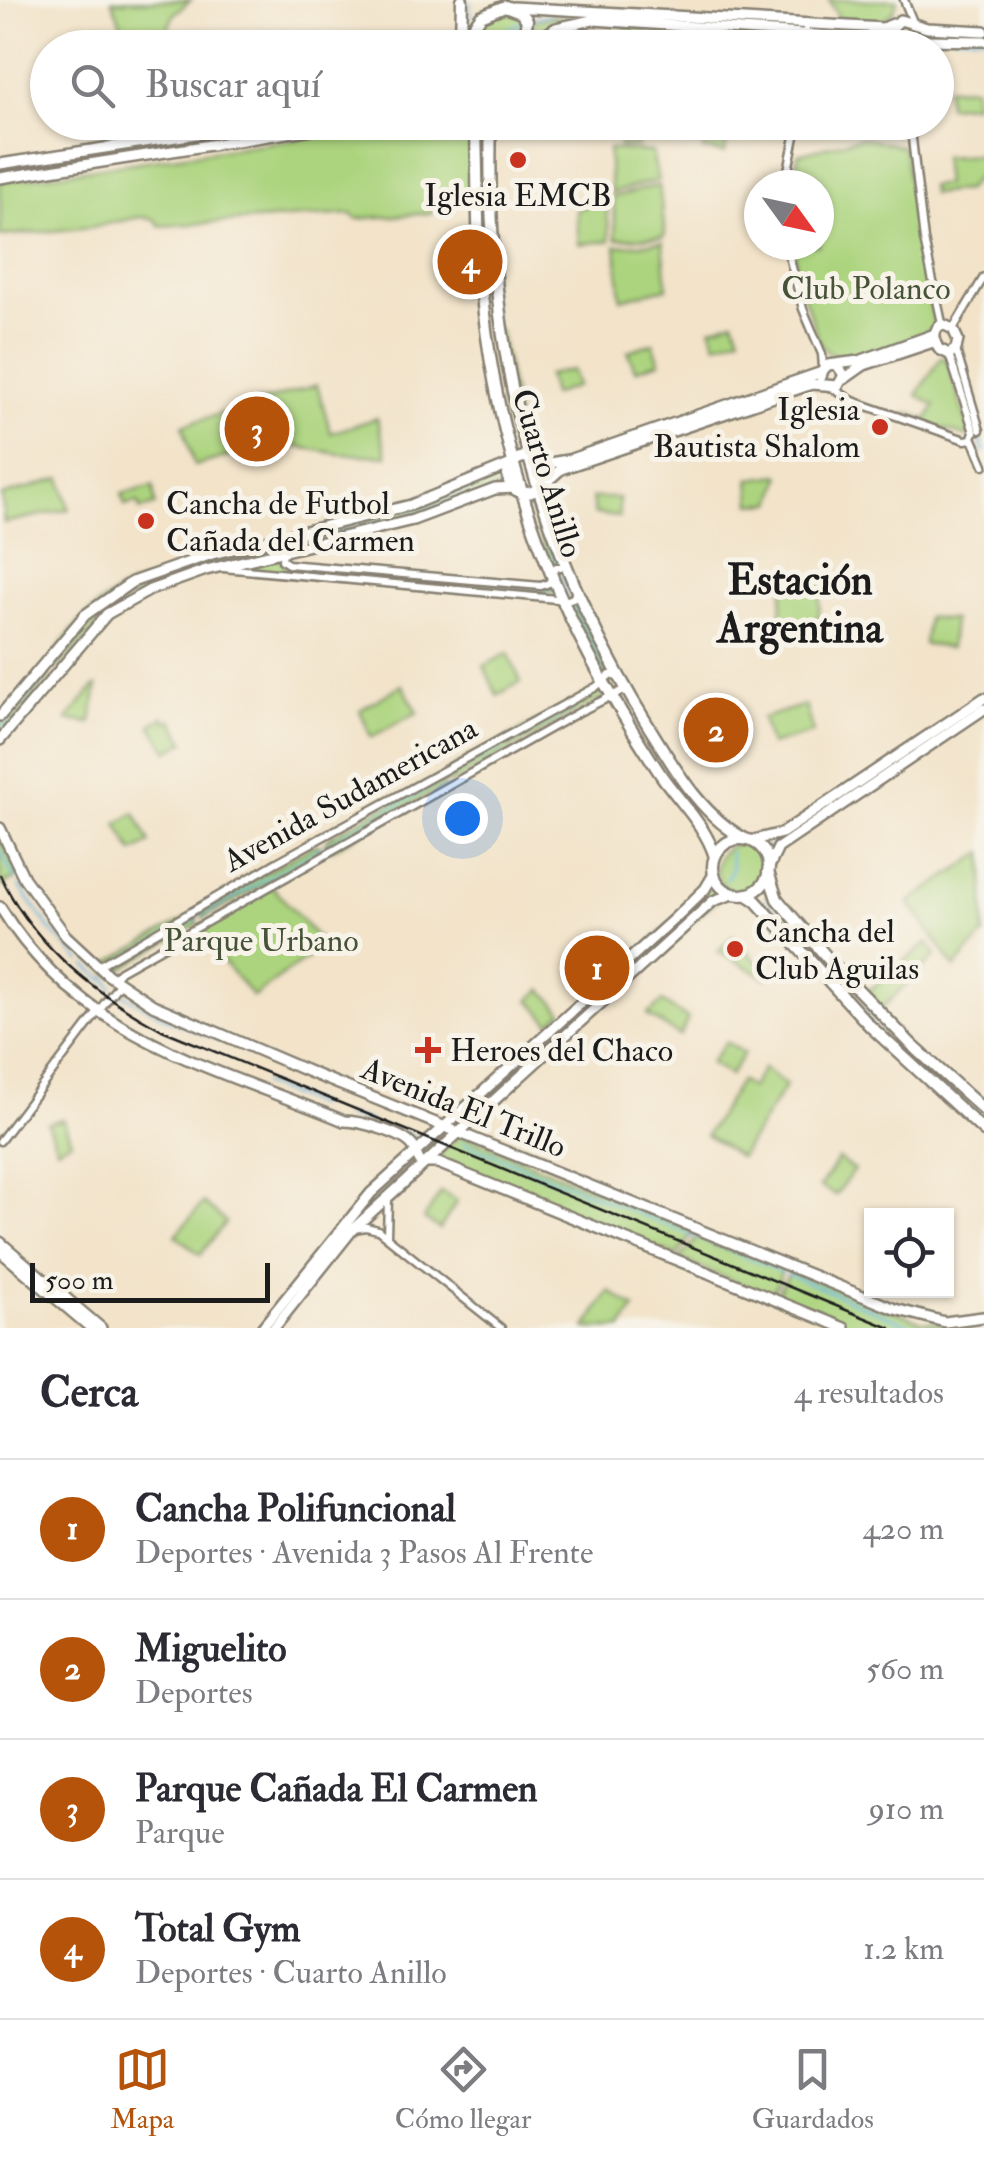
<!DOCTYPE html>
<html lang="es">
<meta charset="utf-8">
<style>
:root{--surface:#fff;--page:#f2f2f3;--text:#2b2b33;--muted:#7c7c81;--line:#e1e1e2;--accent:#b45309}
body{margin:0;font-family:"IM FELL Double Pica",serif;background:var(--page);color:var(--text)}
.controls{position:absolute;right:30px;bottom:30px;display:grid;overflow:hidden;border-radius:0px;box-shadow:0 2px 8px #0004}
.controls button{width:90px;height:90px;display:grid;place-items:center;padding:0;border:0;border-bottom:2px solid var(--line);background:var(--surface);color:var(--text);font:50px sans-serif}
.compass{position:absolute;left:744px;top:170px;width:90px;height:90px;border-radius:50%;background:var(--surface);box-shadow:0 2px 8px #0004;rotate:123deg}
.scale{position:absolute;left:30px;bottom:25px;width:240px;box-sizing:border-box;padding-left:10px;border:5px solid #1c1c1c;border-top:0;font-size:28px;line-height:35px;white-space:nowrap;color:#1c1c1c;-webkit-text-stroke:8px #f7f3e8;paint-order:stroke}
.you{position:absolute;left:462px;top:818px;width:35px;height:35px;margin:-25px;border:8px solid #fff;border-radius:50%;background:#1a73e8;box-shadow:0 0 0 15px #1a73e833}
.badge{display:grid;place-items:center;width:65px;height:65px;border-radius:50%;background:var(--accent);color:#fff;font-size:32px;font-weight:700}
.pin{position:absolute;translate:-50% -50%;border:5px solid #fff;box-shadow:0 2px 10px #0006}
.list{margin:0;padding:0;list-style:none}
h2{display:flex;justify-content:space-between;align-items:center;height:130px;margin:0;padding:0 40px;font-size:42px}
h2 small{font-size:32px;font-weight:400;color:var(--muted)}
.list li{display:grid;grid-template-columns:65px 1fr auto;gap:30px;align-items:center;box-sizing:border-box;height:140px;padding:0 40px;border-top:2px solid var(--line)}
.list b{display:block;font-size:38px;white-space:nowrap}
.list p{margin:0;font-size:32px;white-space:nowrap;color:var(--muted)}
.list em{font-size:32px;font-style:normal;color:var(--muted)}
.icon{flex:none;width:55px;height:55px;fill:none;stroke:currentColor;stroke-width:2;stroke-linecap:round;stroke-linejoin:round}
.map{position:relative;flex:none;width:984px;height:1328px;overflow:hidden}
.search{position:absolute;background:var(--surface);box-shadow:0 2px 8px #0004;left:30px;right:30px;top:30px;height:110px;display:flex;align-items:center;gap:25px;box-sizing:border-box;padding:0 35px;border-radius:55px;color:var(--muted);font-size:38px}
.sheet{height:690px;background:var(--surface)}
nav{display:flex;justify-content:space-around;align-items:center;box-sizing:border-box;height:140px;border-top:2px solid var(--line);background:var(--surface);font-size:28px;color:var(--muted)}
nav a{display:grid;justify-items:center;gap:5px}
nav .on{color:var(--accent)}
.map>svg:first-child{display:block}
.green{fill:#acd47e;stroke:#64784d;stroke-width:2.5}
.lines{fill:none;stroke-linecap:round;stroke-linejoin:round}
.stream{stroke:#65b4df;stroke-width:2.5}
.minor-casing{stroke:#878072;stroke-width:11}
.major-casing{stroke:#878072;stroke-width:14}
.highway-casing{stroke:#878072;stroke-width:15}
.minor{stroke:#fff;stroke-width:6}
.major{stroke:#fff;stroke-width:9}
.highway{stroke:#fff;stroke-width:10}
.rail{stroke:#1c1c1c;stroke-width:2.5}
.poi-dot{fill:#c8321e;stroke:#f7f3e8;stroke-width:4}
.labels{text-anchor:middle;stroke-width:10;stroke-linejoin:round;paint-order:stroke}
.poi-label{font-size:32px;fill:#1c1c1c;stroke:#f7f3e8;text-anchor:start}
.park-label{font-size:32px;fill:#475339;stroke:#f7f3e8}
.street-label{font-size:32px;fill:#1c1c1c;stroke:#f7f3e8}
.district-label{font-size:42px;font-weight:bold;fill:#1c1c1c;stroke:#f7f3e8}
</style>
<div class="map">
<svg width="984" height="1328" viewBox="0 0 984 1328">
<rect width="100%" height="100%" fill="#f7f3e8"/>
<filter id="ink" filterUnits="userSpaceOnUse"><feTurbulence type="fractalNoise" baseFrequency=".01" numOctaves="2"/><feDisplacementMap in="SourceGraphic" scale="20" xChannelSelector="R" yChannelSelector="G"/><feConvolveMatrix kernelMatrix="1 2 1 2 8 2 1 2 1" color-interpolation-filters="sRGB"/></filter>
<filter id="wash" filterUnits="userSpaceOnUse"><feTurbulence type="fractalNoise" baseFrequency=".0048" numOctaves="4" result="noise"/><feDisplacementMap in="SourceGraphic" scale="40" xChannelSelector="R" yChannelSelector="G"/><feGaussianBlur stdDeviation="2.25" result="paint"/><feColorMatrix in="noise" values="0 0 0 0 0 0 0 0 0 0 0 0 0 0 0 0 0 1.4 0 .05"/><feComposite in="paint" operator="in"/></filter>
<g filter="url(#wash)">
<rect width="100%" height="100%" fill="#f2e3c9"/>
<path class="green" d="M191 0 174 14 160 48 130 47 112 1Z
M829 0H897L894 11 881 21 839 18Z
M497 8 524 17 519 47 460 48 468 33Z
M553 16 581 18 529 41 533 21Z
M626 25 645 27V47L623 48Z
M710 30 739 32 738 47 709 48Z
M974 87V104L947 106V88Z
M406 123H463L471 142 473 198 431 202 432 213 356 219 352 214 160 226 154 219 140 217 92 227 0 236V182Z
M619 123H640L638 146H619Z
M705 123H730L725 153 703 150Z
M862 137 904 147 914 223 935 326 926 333C896 344 841 379 819 341L799 283 793 245H819V185H794L798 154Z
M608 149 652 152 658 180 611 193Z
M984 155V168L966 190 931 194 930 186 945 184 942 157Z
M659 185 665 234 663 237 616 239 613 197Z
M606 200 610 241 579 244 576 210Z
M663 242 667 288 621 299 616 246Z
M734 320 740 336 716 344 711 328Z
M496 329 500 331 525 456 514 458 503 414 490 332Z
M653 343 660 362 635 370 628 351Z
M941 357 947 360 970 433 968 437 907 417V413L927 420 935 406 917 395Z
M572 370 577 386 552 395 547 375Z
M317 385 331 433 377 418 387 456 339 454 276 443 194 466 183 425Z
M503 472 507 485 427 513 357 532 354 529 359 522Z
M779 475 781 477 773 503 752 504 750 479Z
M61 478 69 509 4 523 2 496Z
M153 486 155 505 140 510 138 502 125 506 122 494Z
M525 496H535L560 562 552 568Z
M592 498H619V517L594 514Z
M344 525 347 532 157 583 155 579 203 560Z
M280 555 285 566 330 571 329 577 232 567Z
M785 576 822 580 817 636 779 633Z
M149 580 150 588 116 606 58 668 50 664C65 629 111 588 149 580Z
M426 580 542 588 552 581 555 591 548 595 425 584Z
M573 600 611 671 604 676 568 607 569 602Z
M927 617 953 620 950 648 924 644Z
M508 653 521 682 497 695 484 666Z
M43 669 50 677 0 738V718Z
M402 685 418 712 371 737 360 710Z
M97 686 91 723 67 720 94 687Z
M598 688 605 696 450 784 446 781V772Z
M805 705 813 733 770 745 762 718Z
M164 717 167 722 172 719 185 742 168 751 151 725Z
M436 778 440 779 444 786 333 849 327 848 325 843 329 837Z
M135 813 150 843 133 852 117 824Z
M0 834 19 877 0 886Z
M716 868a24 24 0 1 1 48 0a24 24 0 1 1-48 0Z
M313 845H320L323 853 203 918 202 909Z
M984 852V934L955 968 909 902Z
M714 882 725 893 637 968 630 962Z
M272 886 322 943 321 947 253 997 197 931Z
M192 915H196L198 924 115 973 109 974 102 967Z
M733 936 768 974 767 978 718 951Z
M600 938 620 959 597 981 578 958Z
M928 942 936 956 881 1009 867 992Z
M626 968 631 973 528 1067 523 1060Z
M542 989 563 1012 551 1023 530 1000Z
M662 1002 688 1019 680 1036 647 1015Z
M726 1042 744 1053 730 1075 710 1063Z
M517 1066 522 1071 460 1128 449 1124Z
M763 1068 786 1085 740 1157 706 1135 740 1081 751 1088Z
M63 1119 71 1141 57 1148 47 1123Z
M461 1134 695 1231 676 1256 436 1157Z
M838 1159 854 1170 836 1195 820 1187Z
M441 1192 457 1201 440 1229 424 1219Z
M203 1203 226 1222 200 1255 176 1235Z
M702 1233 783 1265 778 1283 769 1296 679 1259Z
M791 1270 922 1322 968 1324 970 1327 848 1328 774 1298Z
M609 1291 635 1308 622 1328H586Z"/>
<g class="lines">
<path class="stream" d="M470 1 471 18
M531 18 552 14
M695 22 802 28
M815 29 833 30
M839 30 885 33
M893 33 916 34
M924 34 984 36
M474 36 475 48
M488 48 502 33 523 21
M485 150C487 252 490 356 519 456
M0 172 317 122
M960 374 965 390
M978 434 984 452
M520 461 528 489
M546 470 560 465
M530 495 557 564
M559 570 569 596
M506 588 542 592 553 589
M572 603 607 672
M621 696 653 749 707 822
M0 729 102 609 143 585 201 564 423 511 487 481
M446 778 578 705
M327 844 441 781
M767 849 937 735
M0 850 15 880
M727 878 732 869 730 852
M19 885 50 929 81 961
M766 898C833 977 902 1057 984 1120
M202 915 322 847
M86 965 104 980
M108 970 197 918
M106 977 112 988
M118 991 166 1018 315 1079
M263 1084 317 1106
M343 1116 370 1121
M454 1128 708 897
M401 1132 420 1139
M462 1142 783 1272
M421 1158 448 1133
M349 1228 415 1164
M788 1274 916 1328
M268 1328 291 1300
M979 1328 984 1322"/>
</g>
</g>
<g filter="url(#ink)">
<g class="lines">
<g class="minor-casing">
<path id="minor" d="M904 0 913 22
M806 23V34L814 48
M910 122 924 240 942 323
M785 185 798 122
M786 245 803 309 822 354 823 368
M953 329 984 277
M956 350 980 430
M949 354 974 432 972 437 984 465
M832 388 853 401 965 440 973 439
M283 552 282 560 288 564 541 586 549 583 556 567H565
M223 568 567 600 573 598 576 592
M98 966 277 862 596 687 610 675 617 677
M114 978 120 971 581 711 626 689
M0 1141 119 984
M354 1229 366 1227 378 1230 501 1328
M387 1236 388 1199"/>
</g>
<g class="major-casing">
<path id="major" d="M513 7 883 28 893 24
M916 43 925 40 984 41
M525 48 556 28 593 20 891 40
M898 48 891 40 890 30 900 20 927 28 984 31
M0 164 274 122
M0 178 357 122
M942 324 953 329 958 340 956 349 949 354 939 349C934 339 932 330 942 324Z
M821 377 823 370 828 365 859 361 935 334
M844 379 864 365 936 341
M538 465 568 460 822 372
M541 487 561 469 688 426 812 384 838 386 844 375 837 365
M0 716 85 615 132 582 212 554 411 505 509 465
M0 740 107 614 150 590 206 570 413 520 495 489 517 488
M0 828 24 878 66 936 108 975 153 1005 319 1076 895 1309 945 1322 983 1317
M750 841 782 833 984 698
M768 869 778 848 984 709
M0 907C82 1040 210 1065 344 1121 360 1121 407 1134 414 1148 417 1154 417 1159 421 1163H438L844 1328
M0 1242 101 1328
M0 1251 91 1328
M262 1328 371 1193 676 917 705 889 714 874
M274 1328 353 1229 713 901 733 894"/>
</g>
<g class="highway-casing">
<path id="highway" d="M461 37 462 0
M458 48 481 16 505 6 521 12 527 20 522 48
M471 122 476 134C478 185 477 236 481 286 493 416 530 543 590 657 612 698 636 737 661 775 679 801 706 826 715 857
M491 122C484 343 532 539 649 727 675 769 702 817 747 840
M508 475a18 18 0 1 1 36 0a18 18 0 1 1-36 0Z
M713 867a28 28 0 1 1 56 0a28 28 0 1 1-56 0Z
M768 872 777 899 830 961 912 1045 984 1110
M746 894 754 899 870 1026 984 1131"/>
</g>
<use href="#minor" class="minor"/>
<use href="#major" class="major"/>
<use href="#highway" class="highway"/>
<path class="rail" d="M0 875C33 945 95 994 162 1030L890 1328"/>
</g>
</g>
<g class="poi-dot">
<circle cx="518" cy="160" r="10"/>
<circle cx="880" cy="427" r="10"/>
<circle cx="146" cy="521" r="10"/>
<circle cx="735" cy="949" r="10"/>
<path d="M423 1035h10v10h10v10h-10v10h-10v-10h-10v-10h10z"/>
</g>
<g class="labels">
<g class="poi-label">
<text x="518" y="206" text-anchor="middle">Iglesia EMCB</text>
<text x="860" y="420" text-anchor="end">Iglesia<tspan x="860" dy="37">Bautista Shalom</tspan></text>
<text x="166" y="514">Cancha de Futbol<tspan x="166" dy="37">Cañada del Carmen</tspan></text>
<text x="755" y="942">Cancha del<tspan x="755" dy="37">Club Aguilas</tspan></text>
<text x="450" y="1061">Heroes del Chaco</text>
</g>
<g class="park-label">
<text x="866" y="299">Club Polanco</text>
<text x="261" y="951">Parque Urbano</text>
</g>
<g class="street-label">
<text transform="translate(548 473) rotate(73)" y="11">Cuarto Anillo</text>
<text transform="translate(350 794) rotate(-29)" y="11">Avenida Sudamericana</text>
<text transform="translate(464 1107) rotate(22)" y="11">Avenida El Trillo</text>
</g>
<g class="district-label">
<text x="800" y="594">Estación<tspan x="800" dy="48">Argentina</tspan></text>
</g>
</g>
</svg>
<div class="controls">
<button><svg class="icon" aria-label="locate" viewBox="0 0 24 24"><circle cx="12" cy="12" r="6"/><path d="M12 2v4M12 18v4M2 12h4M18 12h4"/></svg></button>
</div>
<svg class="compass" viewBox="-18 -18 36 36"><path d="M0-13l5 13h-10z" fill="#e53935"/><path d="M0 13l5-13h-10z" fill="#7c7c81"/></svg>
<div class="scale">500 m</div>
<div class="you"></div>
<div class="pin badge" style="left:597px;top:968px">1</div>
<div class="pin badge" style="left:716px;top:730px">2</div>
<div class="pin badge" style="left:257px;top:429px">3</div>
<div class="pin badge" style="left:470px;top:262px">4</div>
<div class="search"><svg class="icon" aria-label="search" viewBox="0 0 24 24"><circle cx="10" cy="10" r="6"/><path d="M15 15l6 6"/></svg>Buscar aquí</div>
</div>
<section class="sheet">
<h2>Cerca<small>4 resultados</small></h2>
<ul class="list">
<li><span class="badge">1</span><div><b>Cancha Polifuncional</b><p>Deportes · Avenida 3 Pasos Al Frente</p></div><em>420 m</em></li>
<li><span class="badge">2</span><div><b>Miguelito</b><p>Deportes</p></div><em>560 m</em></li>
<li><span class="badge">3</span><div><b>Parque Cañada El Carmen</b><p>Parque</p></div><em>910 m</em></li>
<li><span class="badge">4</span><div><b>Total Gym</b><p>Deportes · Cuarto Anillo</p></div><em>1.2 km</em></li>
</ul>
</section>
<nav>
<a class="on"><svg class="icon" aria-label="map" viewBox="0 0 24 24"><path d="M3 6l6-2 6 2 6-2v14l-6 2-6-2-6 2zM9 4v14M15 6v14"/></svg>Mapa</a>
<a><svg class="icon" aria-label="directions" viewBox="0 0 24 24"><path d="M12 3l9 9-9 9-9-9zM9 14v-3h6M13 9l2 2-2 2"/></svg>Cómo llegar</a>
<a><svg class="icon" aria-label="saved" viewBox="0 0 24 24"><path d="M7 4h10v16l-5-4-5 4z"/></svg>Guardados</a>
</nav>
